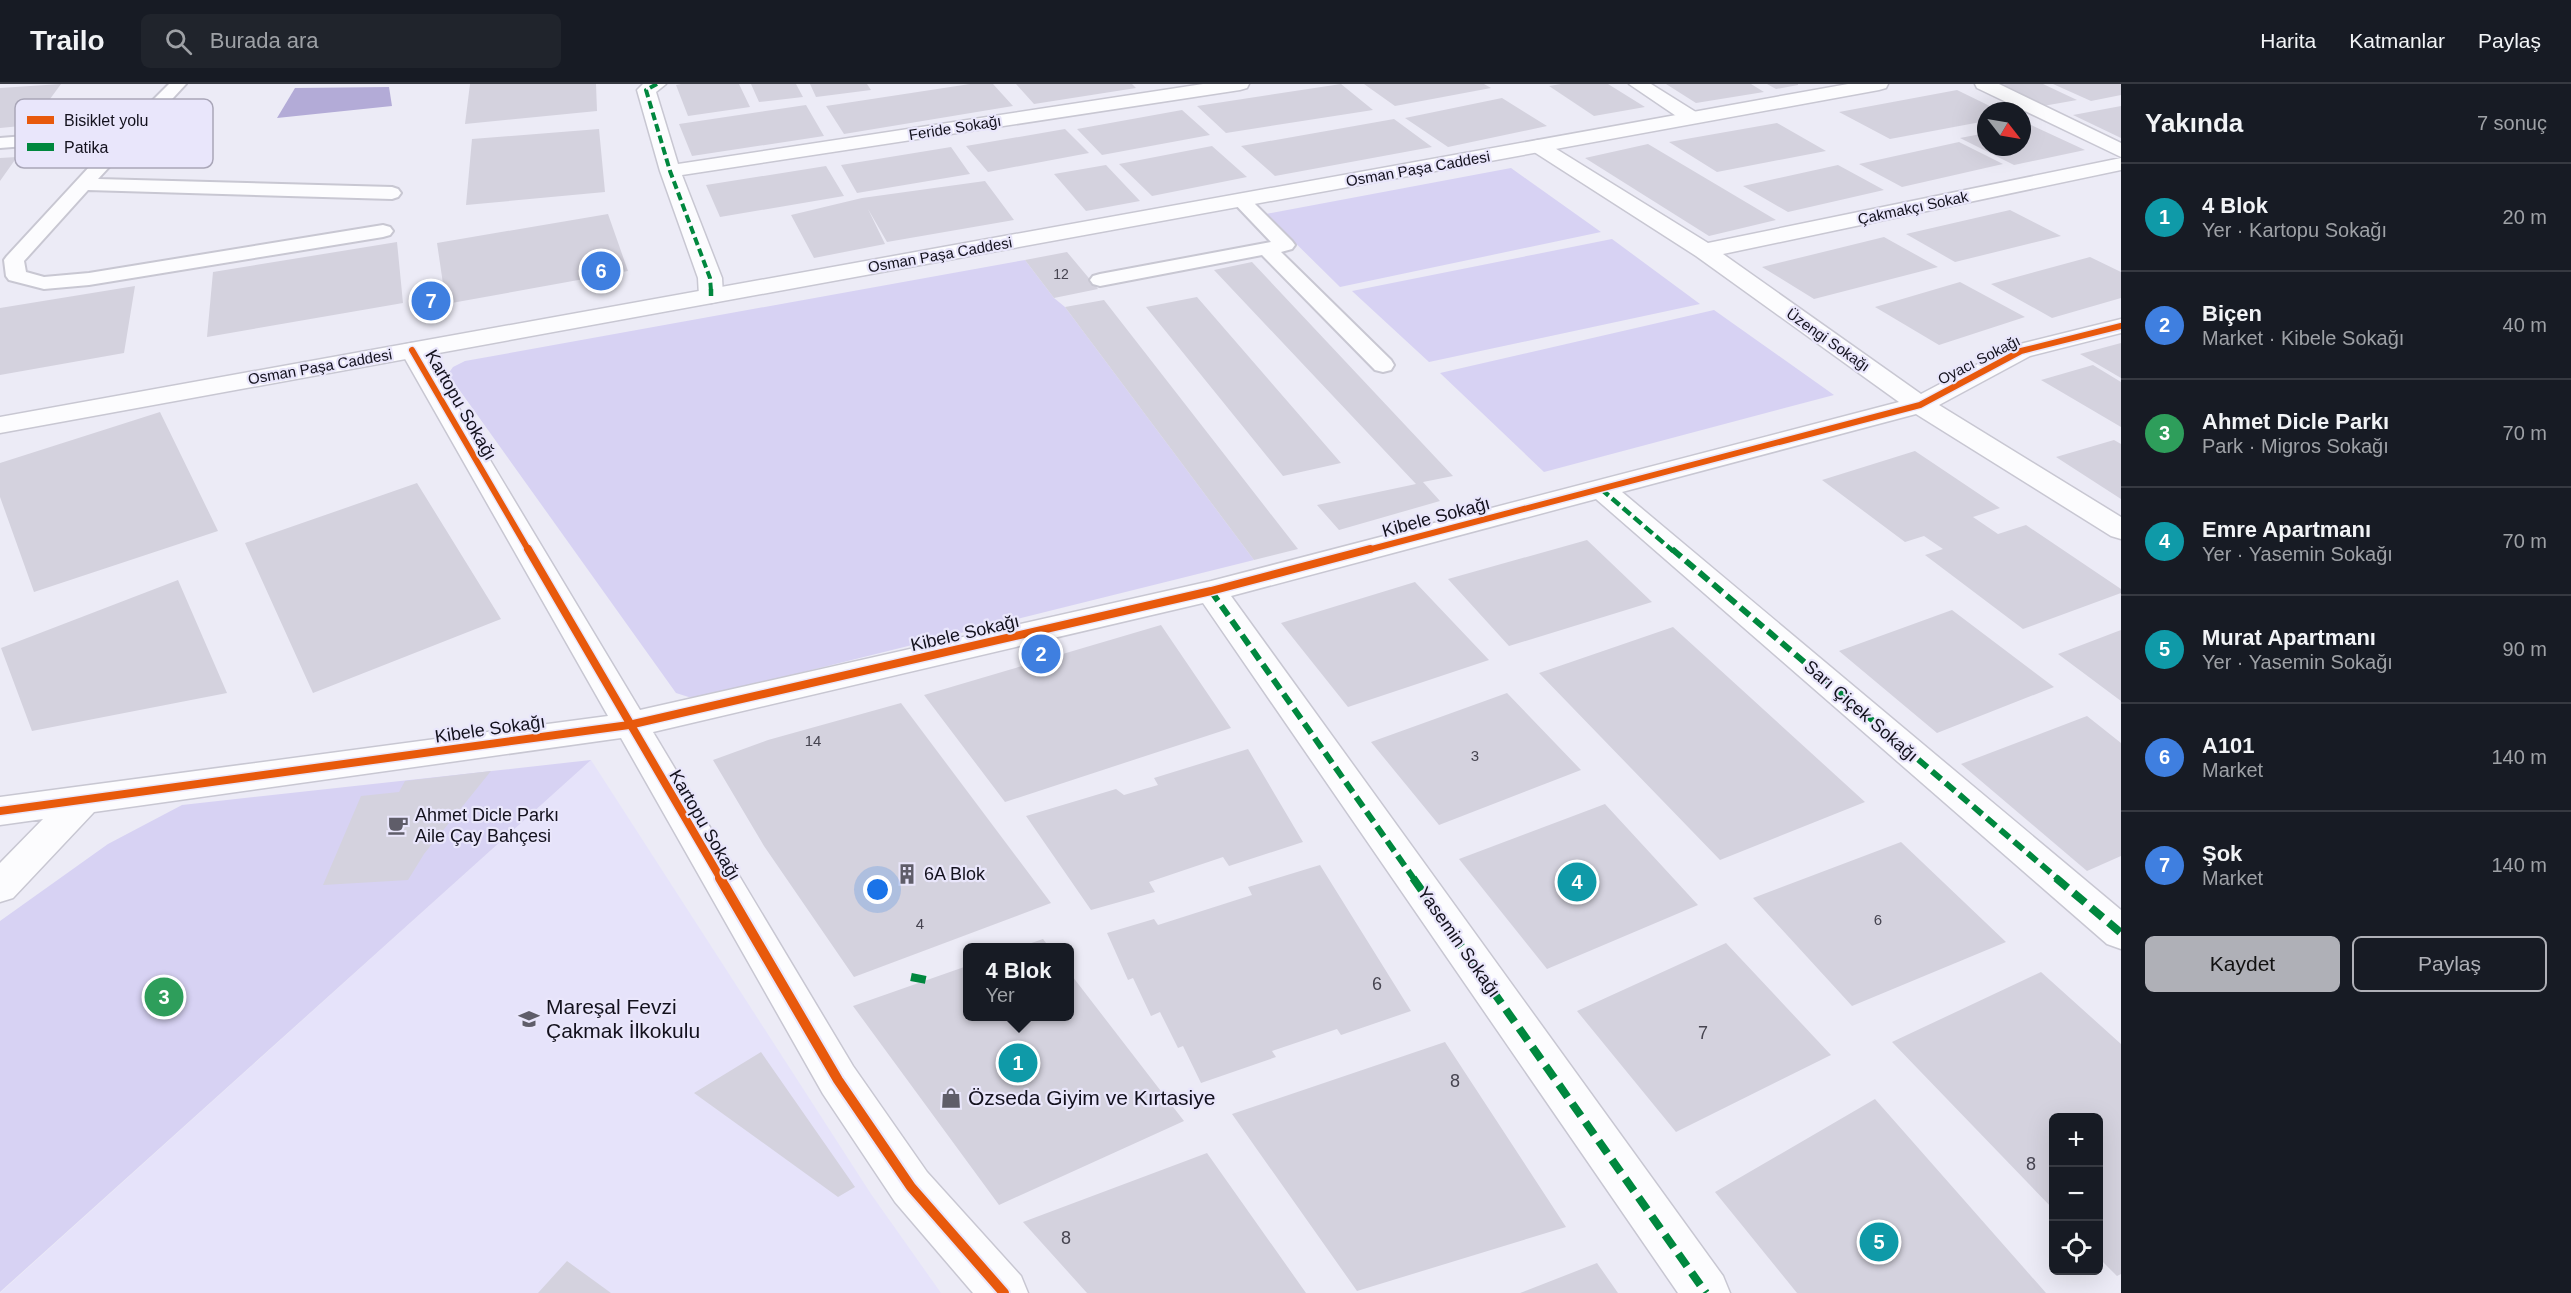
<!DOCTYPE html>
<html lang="tr">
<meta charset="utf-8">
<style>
:root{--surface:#171b24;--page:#20242c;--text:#f1f3f6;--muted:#9ea1a6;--line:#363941;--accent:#afb0b7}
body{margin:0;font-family:Helvetica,sans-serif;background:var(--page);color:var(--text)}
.controls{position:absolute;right:18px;bottom:18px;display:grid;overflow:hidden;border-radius:9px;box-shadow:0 6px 24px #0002}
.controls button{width:54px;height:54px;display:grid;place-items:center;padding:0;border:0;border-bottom:2px solid var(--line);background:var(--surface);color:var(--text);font:30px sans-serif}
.compass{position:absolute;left:1977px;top:18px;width:54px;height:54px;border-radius:50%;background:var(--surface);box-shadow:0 6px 24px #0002;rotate:121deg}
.you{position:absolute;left:878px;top:806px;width:21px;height:21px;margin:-15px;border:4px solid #fff;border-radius:50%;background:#1a73e8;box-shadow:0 0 0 9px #1a73e833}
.badge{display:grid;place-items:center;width:39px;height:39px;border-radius:50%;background:var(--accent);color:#fff;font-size:20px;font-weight:700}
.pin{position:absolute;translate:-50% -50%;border:3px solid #fff;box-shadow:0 2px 6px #0006}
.popup{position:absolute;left:963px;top:859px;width:111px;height:78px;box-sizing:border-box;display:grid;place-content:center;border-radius:9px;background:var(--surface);filter:drop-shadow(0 2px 4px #0005);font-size:20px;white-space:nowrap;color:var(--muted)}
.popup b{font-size:22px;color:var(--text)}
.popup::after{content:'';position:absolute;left:50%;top:100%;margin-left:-12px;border:12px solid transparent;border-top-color:var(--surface)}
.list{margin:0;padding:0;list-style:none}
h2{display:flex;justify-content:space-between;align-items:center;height:78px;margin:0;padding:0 24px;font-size:26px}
h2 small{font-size:20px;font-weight:400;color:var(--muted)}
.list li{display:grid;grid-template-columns:39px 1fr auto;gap:18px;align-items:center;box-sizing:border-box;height:108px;padding:0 24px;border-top:2px solid var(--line)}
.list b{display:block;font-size:22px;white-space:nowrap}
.list p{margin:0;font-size:20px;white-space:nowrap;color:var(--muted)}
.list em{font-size:20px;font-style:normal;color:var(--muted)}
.actions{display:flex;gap:12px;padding:18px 24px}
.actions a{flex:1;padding:14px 0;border:2px solid var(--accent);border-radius:9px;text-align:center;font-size:21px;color:var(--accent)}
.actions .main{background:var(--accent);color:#111}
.icon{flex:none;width:33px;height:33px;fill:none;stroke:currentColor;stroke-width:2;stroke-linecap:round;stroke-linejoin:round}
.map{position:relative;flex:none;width:2121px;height:1209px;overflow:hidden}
header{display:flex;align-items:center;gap:36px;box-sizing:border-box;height:84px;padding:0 30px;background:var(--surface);border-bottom:2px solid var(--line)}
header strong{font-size:28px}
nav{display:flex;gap:33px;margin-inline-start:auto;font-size:21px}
.search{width:420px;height:54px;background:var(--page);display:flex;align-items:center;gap:15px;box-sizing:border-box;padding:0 21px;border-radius:9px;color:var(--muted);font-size:22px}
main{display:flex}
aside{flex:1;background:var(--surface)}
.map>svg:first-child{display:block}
.built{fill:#e6e3fa}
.green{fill:#d7d2f3}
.water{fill:#b3abd7}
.building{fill:#d4d2de}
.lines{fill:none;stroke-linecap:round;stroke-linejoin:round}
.lane-casing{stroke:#c8c7d2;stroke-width:4}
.street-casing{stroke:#c8c7d2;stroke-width:3}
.secondary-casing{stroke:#c8c7d2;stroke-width:3}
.lane{fill:#fcfcfe;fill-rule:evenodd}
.street{fill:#fcfcfe;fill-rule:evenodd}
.secondary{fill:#fcfcfe;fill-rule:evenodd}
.quiet-far3{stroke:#00873e;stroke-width:4;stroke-dasharray:8 4;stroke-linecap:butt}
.quiet-far2{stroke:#00873e;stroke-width:4.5;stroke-dasharray:10 4.5;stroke-linecap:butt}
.quiet-far1{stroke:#00873e;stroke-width:6;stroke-dasharray:12 6;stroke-linecap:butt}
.quiet{stroke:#00873e;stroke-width:8;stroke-dasharray:15 8;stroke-linecap:butt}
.cycleway-far2-casing{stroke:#e9e6fb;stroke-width:9}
.cycleway-far1-casing{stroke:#e9e6fb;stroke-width:11}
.cycleway-casing{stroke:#e9e6fb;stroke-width:14}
.cycleway-far2{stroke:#e8590c;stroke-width:6}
.cycleway-far1{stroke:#e8590c;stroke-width:8}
.cycleway{stroke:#e8590c;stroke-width:10}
.labels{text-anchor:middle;stroke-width:4.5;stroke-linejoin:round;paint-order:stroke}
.far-number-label{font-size:14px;fill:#464450}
.far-street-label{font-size:15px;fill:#13111d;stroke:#e9e6fb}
.number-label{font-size:15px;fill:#464450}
.street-label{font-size:18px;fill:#13111d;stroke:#e9e6fb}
.poi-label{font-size:18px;fill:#13111d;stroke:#e9e6fb;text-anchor:start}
.near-number-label{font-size:18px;fill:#464450}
.near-poi-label{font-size:21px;fill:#13111d;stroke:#e9e6fb;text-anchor:start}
.key{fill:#e9e6fb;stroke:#a9a6b8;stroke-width:1.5}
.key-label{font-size:16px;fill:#13111d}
</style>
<header>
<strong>Trailo</strong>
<div class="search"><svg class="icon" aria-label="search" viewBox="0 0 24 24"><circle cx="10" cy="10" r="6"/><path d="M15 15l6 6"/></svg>Burada ara</div>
<nav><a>Harita</a><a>Katmanlar</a><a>Paylaş</a></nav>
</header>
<main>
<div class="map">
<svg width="2121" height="1209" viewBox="0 0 2121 1209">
<rect width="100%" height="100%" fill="#ecebf6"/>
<path class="built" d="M591 676 871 1110 941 1209H0Z"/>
<path class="green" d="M1511 84 1601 148 1340 203 1266 130Z
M1612 155 1700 220 1429 278 1352 207Z
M1025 176 1054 214 1065 223 1254 476 695 615 676 609 448 290 453 283 465 277Z
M1714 226 1834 311 1544 388 1440 289Z
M591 676 0 1208V837L108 760 182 721Z"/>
<path class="water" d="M389 3 392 22 277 34 295 4Z"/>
<path class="building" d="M61 0 31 41 0 44V4Z
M470 0H596L597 27 465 40Z
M681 0H739L750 23 688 32 676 1Z
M751 0H796L803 13 759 18Z
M810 0H867L871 6 816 13Z
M970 0H993L1013 22 844 50 826 22Z
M1016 0H1132L1136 4 1034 20Z
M1341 0 1373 26 1226 49 1197 22Z
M1364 0H1484L1491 4 1395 22Z
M1561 0H1608L1645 23 1594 32 1549 2Z
M1666 0H1751L1764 8 1696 19Z
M1767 0H1798V1L1776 5Z
M2006 0H2043L2077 16 2043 22 1999 1Z
M2053 0H2121V11L2091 17Z
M1957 6 2000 27H1986V37L1890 55 1839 28Z
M1502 14 1547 42 1448 63 1405 34Z
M806 21 824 52 692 72 679 40Z
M2121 22V54L2073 31Z
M1182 26 1210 51 1102 71 1077 45Z
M1394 35 1432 63 1275 92 1241 62Z
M1777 39 1826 67 1717 88 1669 58Z
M2029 40 2085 66 2014 81 1960 54 1986 49V63H2022V41Z
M599 45 605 108 466 121 472 55Z
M1065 45 1089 69 988 88 966 62Z
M1959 58 2003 80 1902 103 1859 80Z
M1648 60 1776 136 1709 152 1585 74Z
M1212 62 1247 93 1152 112 1119 80Z
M951 63 970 90 857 109 841 81Z
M17 73 0 97V74Z
M1106 81 1140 117 1086 127 1054 90Z
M1838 81 1884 106 1788 128 1743 102Z
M826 82 844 112 720 133 706 101Z
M985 97 1014 136 887 158 868 125 885 160 814 174 791 131 862 114Z
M2010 126 2061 152 1955 178 1906 150Z
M608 130 628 187 446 220 437 159Z
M1884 153 1938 183 1814 215 1762 183Z
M397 158 403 219 207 253 213 188Z
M1067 168 1098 205 1054 214 1025 176Z
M2090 173 2121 188V214L2052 234 1991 200Z
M1252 178 1453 392 1423 398 1440 417 1339 446 1317 421 1416 400 1214 186Z
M1960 198 2025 233 1939 261 1875 223Z
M135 202 124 269 0 291V224Z
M1197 213 1341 379 1283 392 1146 223Z
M1104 216 1298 465 1254 476 1065 223Z
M2121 259V294L2080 270Z
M2093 281 2121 298V343L2041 296Z
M160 328 218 447 34 508 0 413V379Z
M2114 356 2121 360V415L2056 373Z
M1915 367 2000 424 1973 433 1998 450 2026 441 2121 505V509L2023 545 1925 471 1943 465 1924 452 1905 458 1822 396Z
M417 399 501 535 313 609 245 459Z
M1587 456 1652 518 1509 562 1448 495Z
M178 496 227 609 32 647 1 564Z
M1415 498 1489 576 1348 623 1281 539Z
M1952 526 2054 603 1937 649 1839 567Z
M1161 541 1231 644 1005 718 924 611Z
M1673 543 1865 718 1720 776 1539 589Z
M2121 546V617L2058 570Z
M1507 609 1581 686 1439 741 1371 658Z
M901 619 1051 819 854 893 764 762 713 676 768 656Z
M2087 632 2121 659V772L2087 787 1961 680Z
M1248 665 1303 758 1229 782 1223 773 1149 798 1155 808 1091 826 1026 732 1116 705 1124 711 1158 701 1154 694Z
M491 687 424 770 408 796 323 801 361 712 399 708 405 697Z
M1605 720 1698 821 1547 885 1459 775Z
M1901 758 2006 858 1852 922 1753 814Z
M1320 781 1411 927 1341 951 1337 945 1272 967 1276 973 1201 999 1183 962 1178 964 1160 928 1151 932 1133 894 1128 896 1107 849 1154 835 1158 841 1252 811 1248 803Z
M1043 855 1050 864H1020V863Z
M1726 859 1831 971 1676 1048 1577 927Z
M967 882V933H1069V888L1184 1037 999 1121 853 922Z
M2041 888 2121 960V1190L2117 1192 2098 1173V1034H2054V1126L1892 958Z
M1445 958 1566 1143 1357 1207 1232 1030Z
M761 968 855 1103 838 1113 694 1009Z
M1875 1015 2046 1209H1797L1715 1108Z
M1207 1069 1306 1209H1087L1023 1138Z
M567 1177 611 1209H538Z
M1597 1179 1618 1209H1520Z"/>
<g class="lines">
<g class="lane-casing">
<path id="lane" d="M169 0H186L98 95 392 103 398 105 401 109 398 113 392 115 88 106 24 177 26 188 44 193 89 189 383 141 390 143 393 147 390 151 383 153 89 201 44 205 9 196 6 192 4 176 7 172 115 55 0 64V54L125 44Z
M1241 111 1248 113 1292 157 1295 161 1292 165 1281 168 1391 276 1394 281 1391 286 1383 288 1375 286 1262 171 1100 202 1093 200 1090 196 1093 192 1100 190 1271 158 1232 117 1234 113Z"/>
</g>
<g class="street-casing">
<path id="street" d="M643 0H666L656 8 678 80 1203 0H1249L1247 4 1240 6 682 91 722 194 723 212 719 217 711 219 703 217 699 212 698 194 660 87 637 6Z
M1629 0H1651L1699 30 1702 34 1699 38H1685Z
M1975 0H1999L2121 59V73L1977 4Z
M1538 56 1545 58 1708 159 2121 74V86L1723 170 1921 310 2012 262 2121 235V249L2030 272 1939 321 2121 433V455L2111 452 1916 330 1622 408 2121 826V865L2107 860 1596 415 1231 512 1723 1192 1730 1209H1678L1203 519 653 648 853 982 927 1088 1021 1192 1028 1209H973L895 1118 823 1010 621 654 94 728 13 814 0 818V779L43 735 0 741V713L608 632 400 266 403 261 412 259 421 261 640 626 1211 497 1899 318 1696 172 1531 66 1528 62 1531 58Z"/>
</g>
<g class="secondary-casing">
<path id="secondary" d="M1848 0H1888L1886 4 1879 6 0 349V333Z"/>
</g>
<use href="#lane" class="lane"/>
<use href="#street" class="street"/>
<use href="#secondary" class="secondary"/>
<path class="quiet-far3" d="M657 0 646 6 670 87 710 194 711 207"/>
<path class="quiet-far2" d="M711 205V212
M1601 405 1673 467"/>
<path class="quiet-far1" d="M1672 465 2058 795
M1211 507 1414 795"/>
<path class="quiet" d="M1413 794 1706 1209
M2056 794 2121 849
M911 893 926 896"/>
<g class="cycleway-far2-casing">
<path id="cycleway-far2" d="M412 266 529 467
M1364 467 1920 321 2021 267 2121 242"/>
</g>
<g class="cycleway-far1-casing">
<path id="cycleway-far1" d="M528 465 721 795
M0 727 629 641 1211 507 1370 465"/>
</g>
<g class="cycleway-casing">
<path id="cycleway" d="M720 794 838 996 911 1103 1004 1209"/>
</g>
<use href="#cycleway-far2" class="cycleway-far2"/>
<use href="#cycleway-far1" class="cycleway-far1"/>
<use href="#cycleway" class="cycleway"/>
</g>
<defs>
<g id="cafe-bare" transform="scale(1.62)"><path d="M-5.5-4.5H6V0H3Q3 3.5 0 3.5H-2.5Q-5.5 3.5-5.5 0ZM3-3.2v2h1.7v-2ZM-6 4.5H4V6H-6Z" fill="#5f5d69" stroke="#e9e6fb" stroke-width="2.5" paint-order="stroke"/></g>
<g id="building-bare" transform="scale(1.62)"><path d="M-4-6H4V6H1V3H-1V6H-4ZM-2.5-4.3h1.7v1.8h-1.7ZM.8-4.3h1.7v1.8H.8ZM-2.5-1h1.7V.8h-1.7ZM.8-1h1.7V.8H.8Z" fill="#5f5d69" stroke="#e9e6fb" stroke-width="2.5" paint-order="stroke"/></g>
<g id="school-bare" transform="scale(1.62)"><path d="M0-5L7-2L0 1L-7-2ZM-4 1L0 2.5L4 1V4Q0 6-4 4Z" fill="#5f5d69" stroke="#e9e6fb" stroke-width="2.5" paint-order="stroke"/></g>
<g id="shop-bare" transform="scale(1.62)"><path d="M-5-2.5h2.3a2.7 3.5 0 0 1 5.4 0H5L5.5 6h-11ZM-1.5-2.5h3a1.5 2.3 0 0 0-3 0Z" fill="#5f5d69" stroke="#e9e6fb" stroke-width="2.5" paint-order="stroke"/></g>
</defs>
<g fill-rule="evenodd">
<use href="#cafe-bare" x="398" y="741"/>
<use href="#building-bare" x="907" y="790"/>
<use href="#school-bare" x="529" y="935"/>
<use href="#shop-bare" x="951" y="1014"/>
</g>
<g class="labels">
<g class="far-number-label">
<text x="1061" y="195">12</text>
</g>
<g class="far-street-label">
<text transform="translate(955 44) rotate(-9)" y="5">Feride Sokağı</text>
<text transform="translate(1418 85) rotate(-10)" y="5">Osman Paşa Caddesi</text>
<text transform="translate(1913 124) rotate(-12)" y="5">Çakmakçı Sokak</text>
<text transform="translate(940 171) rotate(-10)" y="5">Osman Paşa Caddesi</text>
<text transform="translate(1828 256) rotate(35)" y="5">Üzengi Sokağı</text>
<text transform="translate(1979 276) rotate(-27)" y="5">Oyacı Sokağı</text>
<text transform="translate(320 283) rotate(-10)" y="5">Osman Paşa Caddesi</text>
</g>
<g class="number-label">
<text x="813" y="662">14</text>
<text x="1475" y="677">3</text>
<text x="1878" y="841">6</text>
<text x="920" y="845">4</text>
</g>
<g class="street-label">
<text transform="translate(461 321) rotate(60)" y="6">Kartopu Sokağı</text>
<text transform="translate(1436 433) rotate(-15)" y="6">Kibele Sokağı</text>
<text transform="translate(965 549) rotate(-13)" y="6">Kibele Sokağı</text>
<text transform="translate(1861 627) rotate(41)" y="6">Sarı Çiçek Sokağı</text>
<text transform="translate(490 645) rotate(-8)" y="6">Kibele Sokağı</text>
<text transform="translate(705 741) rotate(60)" y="6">Kartopu Sokağı</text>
<text transform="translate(1459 858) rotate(55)" y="6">Yasemin Sokağı</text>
</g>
<g class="poi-label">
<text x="415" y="737">Ahmet Dicle Parkı<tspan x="415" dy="21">Aile Çay Bahçesi</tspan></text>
<text x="924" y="796">6A Blok</text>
</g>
<g class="near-number-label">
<text x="1377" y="906">6</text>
<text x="1703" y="955">7</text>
<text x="1455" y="1003">8</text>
<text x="2031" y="1086">8</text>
<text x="1066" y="1160">8</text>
</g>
<g class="near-poi-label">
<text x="546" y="930">Mareşal Fevzi<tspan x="546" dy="24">Çakmak İlkokulu</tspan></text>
<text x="968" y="1021">Özseda Giyim ve Kırtasiye</text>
</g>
</g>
<rect x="15" y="15" width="198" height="69" rx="9" class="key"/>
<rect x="27" y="32" width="27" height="8" fill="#e8590c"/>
<rect x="27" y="59" width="27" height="8" fill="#00873e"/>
<g class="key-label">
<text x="64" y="42">Bisiklet yolu</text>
<text x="64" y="69">Patika</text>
</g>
</svg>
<div class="controls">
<button>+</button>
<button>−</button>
<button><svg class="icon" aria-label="locate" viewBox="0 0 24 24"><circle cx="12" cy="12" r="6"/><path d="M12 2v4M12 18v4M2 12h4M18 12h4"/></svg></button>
</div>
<svg class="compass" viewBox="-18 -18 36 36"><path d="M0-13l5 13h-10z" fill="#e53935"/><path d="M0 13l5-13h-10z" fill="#9ea1a6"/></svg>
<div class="you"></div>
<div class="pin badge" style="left:1018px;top:979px;background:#0f9aa8">1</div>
<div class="popup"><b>4 Blok</b>Yer</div>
<div class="pin badge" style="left:1041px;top:570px;background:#3f7fe0">2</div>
<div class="pin badge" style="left:164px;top:913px;background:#2e9e5b">3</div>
<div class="pin badge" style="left:1577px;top:798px;background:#0f9aa8">4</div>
<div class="pin badge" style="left:1879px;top:1158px;background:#0f9aa8">5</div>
<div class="pin badge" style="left:601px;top:187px;background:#3f7fe0">6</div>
<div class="pin badge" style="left:431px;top:217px;background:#3f7fe0">7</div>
</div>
<aside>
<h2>Yakında<small>7 sonuç</small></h2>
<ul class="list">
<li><span class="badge" style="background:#0f9aa8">1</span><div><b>4 Blok</b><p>Yer · Kartopu Sokağı</p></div><em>20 m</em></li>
<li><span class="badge" style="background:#3f7fe0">2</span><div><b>Biçen</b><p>Market · Kibele Sokağı</p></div><em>40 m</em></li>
<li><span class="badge" style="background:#2e9e5b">3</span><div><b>Ahmet Dicle Parkı</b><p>Park · Migros Sokağı</p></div><em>70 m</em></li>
<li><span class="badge" style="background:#0f9aa8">4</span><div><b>Emre Apartmanı</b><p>Yer · Yasemin Sokağı</p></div><em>70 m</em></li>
<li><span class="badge" style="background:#0f9aa8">5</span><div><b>Murat Apartmanı</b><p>Yer · Yasemin Sokağı</p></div><em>90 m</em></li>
<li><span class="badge" style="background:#3f7fe0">6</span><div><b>A101</b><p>Market</p></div><em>140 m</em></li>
<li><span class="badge" style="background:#3f7fe0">7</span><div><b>Şok</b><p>Market</p></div><em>140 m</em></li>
</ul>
<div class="actions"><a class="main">Kaydet</a><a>Paylaş</a></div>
</aside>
</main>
